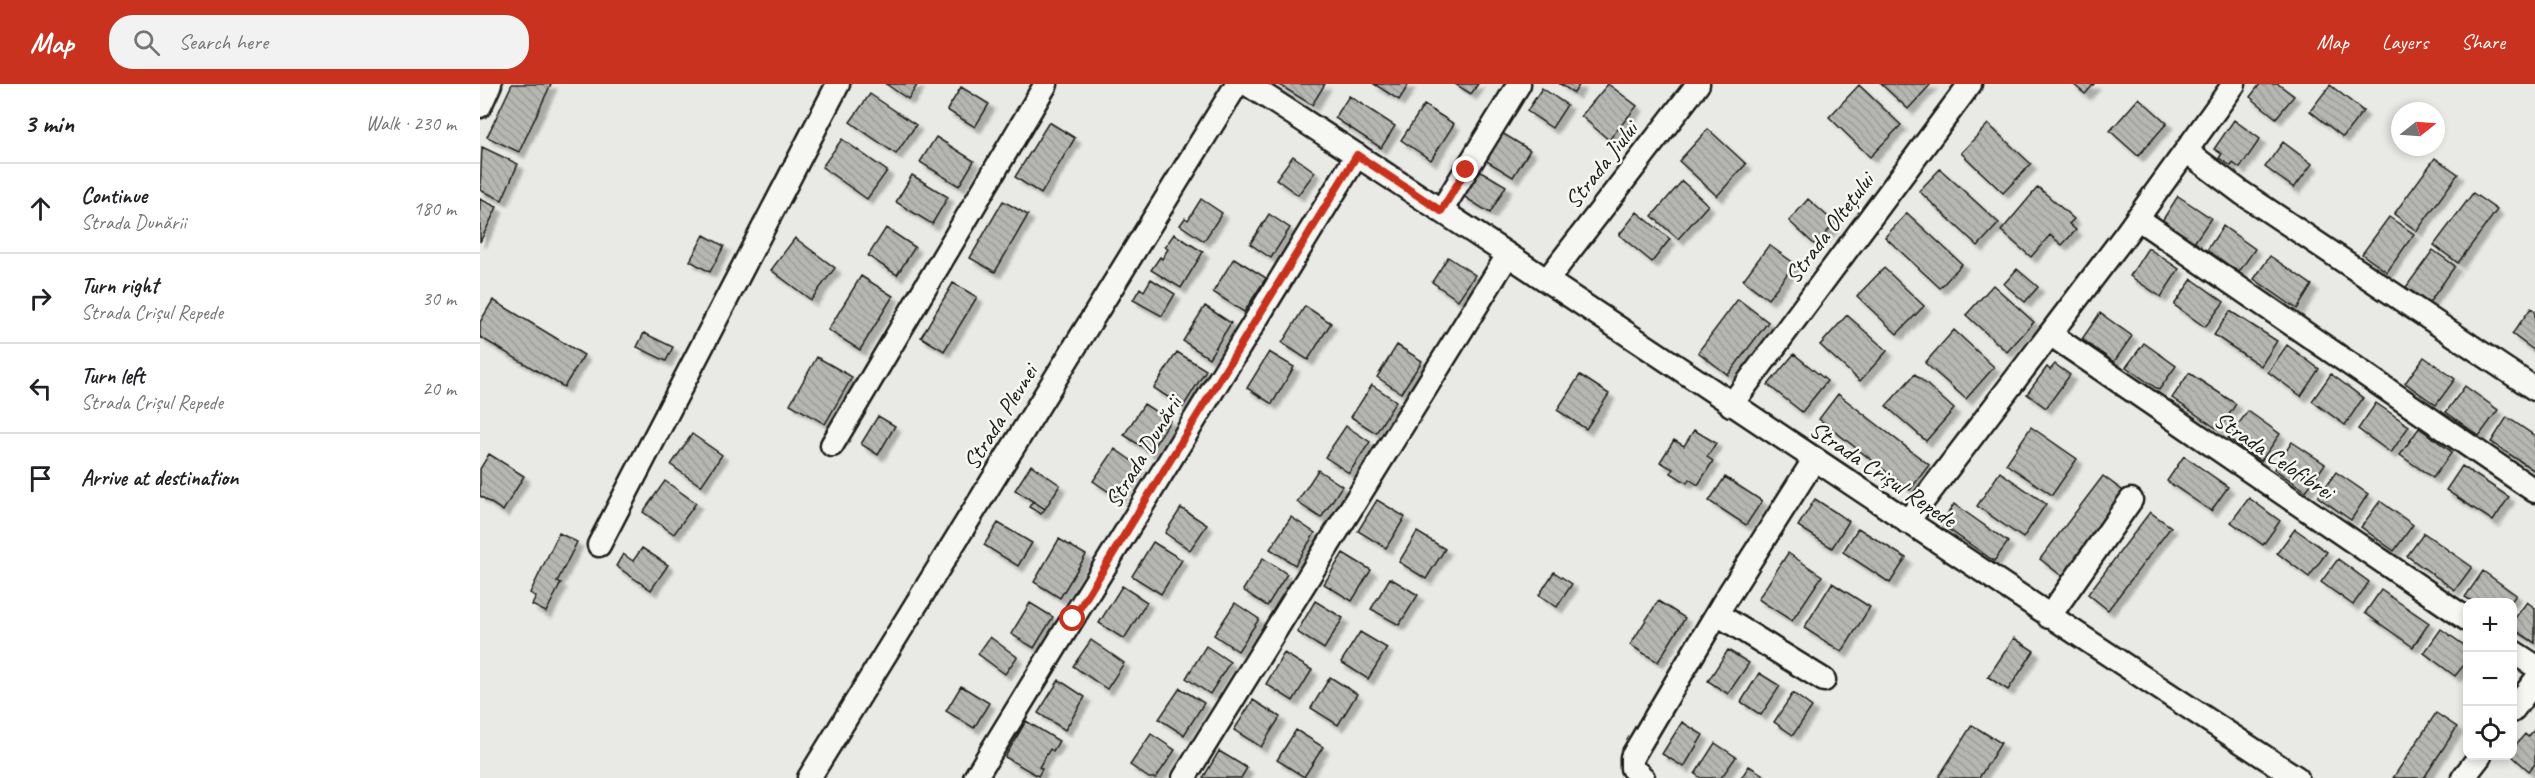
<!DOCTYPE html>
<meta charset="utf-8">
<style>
:root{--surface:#fff;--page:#f2f2f2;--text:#202124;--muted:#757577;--line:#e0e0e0;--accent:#c8321e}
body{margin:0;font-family:Caveat,sans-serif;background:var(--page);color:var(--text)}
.controls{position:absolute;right:18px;bottom:18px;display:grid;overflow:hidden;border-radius:12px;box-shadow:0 3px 9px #0003}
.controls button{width:54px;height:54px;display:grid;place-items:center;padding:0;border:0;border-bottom:2px solid var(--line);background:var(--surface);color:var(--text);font:30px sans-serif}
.compass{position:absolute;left:1911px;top:18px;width:54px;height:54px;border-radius:50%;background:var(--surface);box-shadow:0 3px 9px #0003;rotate:73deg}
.stop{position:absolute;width:18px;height:18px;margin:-14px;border:4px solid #c8321e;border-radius:50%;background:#fff}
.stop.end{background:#c8321e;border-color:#fff;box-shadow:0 2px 6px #0008}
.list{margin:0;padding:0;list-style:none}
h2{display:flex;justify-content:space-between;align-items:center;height:78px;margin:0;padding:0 24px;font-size:26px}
h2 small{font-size:20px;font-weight:400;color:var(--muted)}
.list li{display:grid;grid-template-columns:39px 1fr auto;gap:18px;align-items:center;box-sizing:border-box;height:90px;padding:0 24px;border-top:2px solid var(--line)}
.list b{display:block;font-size:22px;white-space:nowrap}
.list p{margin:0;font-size:20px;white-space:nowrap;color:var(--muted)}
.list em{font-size:20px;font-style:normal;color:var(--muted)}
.icon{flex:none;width:33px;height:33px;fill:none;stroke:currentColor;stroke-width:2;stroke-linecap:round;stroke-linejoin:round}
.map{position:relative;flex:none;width:2055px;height:694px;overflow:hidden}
header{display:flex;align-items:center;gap:36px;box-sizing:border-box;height:84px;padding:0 30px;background:var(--accent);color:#fff}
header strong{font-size:28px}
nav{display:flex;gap:33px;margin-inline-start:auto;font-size:21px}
.search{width:420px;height:54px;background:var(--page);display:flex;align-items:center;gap:15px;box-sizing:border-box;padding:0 21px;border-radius:24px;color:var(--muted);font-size:22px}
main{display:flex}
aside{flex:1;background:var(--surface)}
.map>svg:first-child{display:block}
.building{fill:url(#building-back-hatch);stroke:#1c1c1c;stroke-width:1.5;filter:url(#shadow)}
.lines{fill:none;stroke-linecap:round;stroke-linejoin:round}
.minor-casing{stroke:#1c1c1c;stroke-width:27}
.minor{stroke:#f6f6f2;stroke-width:22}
.route{stroke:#c8321e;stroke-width:8}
.labels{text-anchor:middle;stroke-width:5;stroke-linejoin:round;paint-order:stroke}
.street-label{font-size:24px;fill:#1c1c1c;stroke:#f6f6f2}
</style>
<header>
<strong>Map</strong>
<div class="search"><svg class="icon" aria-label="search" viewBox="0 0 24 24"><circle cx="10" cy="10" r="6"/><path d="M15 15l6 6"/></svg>Search here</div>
<nav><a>Map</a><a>Layers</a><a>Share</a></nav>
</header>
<main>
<aside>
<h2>3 min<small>Walk · 230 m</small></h2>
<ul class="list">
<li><svg class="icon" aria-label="ahead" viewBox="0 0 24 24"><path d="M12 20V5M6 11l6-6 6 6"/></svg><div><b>Continue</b><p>Strada Dunării</p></div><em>180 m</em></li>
<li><svg class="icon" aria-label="right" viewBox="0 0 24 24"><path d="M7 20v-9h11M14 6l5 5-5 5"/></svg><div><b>Turn right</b><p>Strada Crișul Repede</p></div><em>30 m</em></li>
<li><svg class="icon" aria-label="left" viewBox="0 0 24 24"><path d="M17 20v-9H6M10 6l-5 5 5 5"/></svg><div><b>Turn left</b><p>Strada Crișul Repede</p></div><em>20 m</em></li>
<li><svg class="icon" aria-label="arrive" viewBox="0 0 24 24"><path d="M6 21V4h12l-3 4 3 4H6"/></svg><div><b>Arrive at destination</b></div></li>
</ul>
</aside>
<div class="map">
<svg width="2055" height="694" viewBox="0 0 2055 694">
<defs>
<pattern id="building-back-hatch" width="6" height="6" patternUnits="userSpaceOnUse" patternTransform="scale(1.5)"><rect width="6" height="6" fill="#b6b6b3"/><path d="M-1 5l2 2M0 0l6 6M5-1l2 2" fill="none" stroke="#9c9c99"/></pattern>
<filter id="shadow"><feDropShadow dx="5.5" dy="5.5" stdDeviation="1.5" flood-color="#0004"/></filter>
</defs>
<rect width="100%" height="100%" fill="#e9e9e5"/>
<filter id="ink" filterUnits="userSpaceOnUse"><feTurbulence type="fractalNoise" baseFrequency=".0167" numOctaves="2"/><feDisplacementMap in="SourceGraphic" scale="12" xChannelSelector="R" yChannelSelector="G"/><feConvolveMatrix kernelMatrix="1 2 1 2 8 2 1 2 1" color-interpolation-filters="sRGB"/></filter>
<g filter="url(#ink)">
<path class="building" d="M32 0H71L39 68 7 53Z
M406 0H438L428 15Z
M798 0H845L832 21Z
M894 0H929L919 16Z
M975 0H998L991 10Z
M1080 0H1100L1094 9Z
M1128 0 1157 22 1129 56 1101 32Z
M1401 0H1451L1428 25Z
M1593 0H1614L1605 10Z
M1780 0H1798L1814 12 1796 34 1770 13Z
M1379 1 1421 41 1390 73 1349 33Z
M1850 1 1883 27 1863 53 1830 27Z
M481 3 509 20 495 43 467 26Z
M1062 4 1087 21 1072 44 1047 27Z
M390 10 436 41 416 70 370 38Z
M869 12 915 42 901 64 855 34Z
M1659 14 1687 39 1658 72 1630 47Z
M944 21 974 40 951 76 921 56Z
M1754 36 1780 55 1760 84 1753 79 1751 82 1739 74 1742 70 1734 65Z
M569 38 595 54 561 110 535 93Z
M1508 40 1551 80 1523 109 1481 69Z
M1228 45 1266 80 1237 112 1199 77Z
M1022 49 1050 66 1033 93 1005 76Z
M456 53 494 77 479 102 440 78Z
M362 55 407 87 387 115 342 83Z
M1803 58 1832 80 1814 104 1785 83Z
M2 63 38 80 22 116 0 106Z
M813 72 835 88 818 111 796 95Z
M1955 74 1978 90 1937 147 1914 130Z
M1460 85 1519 139 1498 162 1439 107Z
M999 86 1026 102 1010 129 983 112Z
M432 91 468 113 452 140 416 118Z
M1202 97 1228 121 1198 155 1172 132Z
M1558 103 1594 135 1589 140 1596 146 1582 161 1570 151 1551 173 1521 147Z
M1993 109 2017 126 1978 179 1954 161Z
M1698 112 1731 134 1714 159 1682 137Z
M0 115 17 123 0 158Z
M721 115 742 129 724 157 700 141 705 134 708 136Z
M1328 115 1355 139 1335 161 1309 137Z
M523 117 548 131 515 188 490 174Z
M1157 128 1190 155 1172 178 1139 151Z
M1427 129 1482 180 1460 204 1405 153Z
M789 130 810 144 791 174 770 160Z
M1909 133 1934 150 1907 188 1882 170Z
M1743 142 1775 165 1759 188 1727 166Z
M406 144 435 163 417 191 388 172Z
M694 150 723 168 701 204 671 186 680 173 682 175 688 165 685 163Z
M224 151 244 162 230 188 210 177Z
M315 154 355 184 331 216 291 186Z
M1289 161 1315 180 1288 215 1263 196Z
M1668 164 1699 185 1681 213 1650 192Z
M1953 166 1975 182 1949 219 1926 203Z
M1790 172 1832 201 1817 225 1774 195Z
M968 173 995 191 978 216 952 198Z
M754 174 786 194 764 228 733 208Z
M1404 184 1444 222 1417 250 1377 212Z
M1537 185 1558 203 1545 218 1524 200Z
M381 192 413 212 380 266 348 246Z
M671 195 695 210 682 232 653 216 660 204 664 207Z
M1712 195 1744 218 1725 243 1694 221Z
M473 199 497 213 464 267 441 253Z
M1513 201 1554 238 1527 268 1486 231Z
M1258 215 1288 238 1248 291 1218 268Z
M13 216 104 271 84 303 0 253V238Z
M725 222 751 239 729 274 703 257Z
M825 222 851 239 828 276 802 259Z
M2051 224 2055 227V267L2032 250Z
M1750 227 1797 257 1781 282 1734 251Z
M1620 229 1652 252 1634 278 1602 255Z
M1367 231 1407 267 1380 297 1340 261Z
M1474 246 1514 283 1486 315 1445 279Z
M164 249 193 263 186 277 157 263Z
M1664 259 1696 282 1679 306 1646 283Z
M917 261 942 277 921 309 897 293Z
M1807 261 1839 285 1821 312 1788 288Z
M697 268 726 286 703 323 674 304Z
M789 268 814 283 792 320 767 304Z
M1314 270 1347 297 1322 328 1288 301Z
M337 273 372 293 345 340 310 320Z
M1944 273 1975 295 1956 321 1925 299Z
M1575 280 1590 291 1566 324 1547 310 1567 283 1570 286Z
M1709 289 1756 320 1739 346 1692 314Z
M1435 290 1474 325 1446 357 1406 322Z
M1851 290 1883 314 1865 341 1832 317Z
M1100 291 1129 310 1106 345 1077 326Z
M892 301 916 317 896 349 871 333Z
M1985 302 2018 326 1999 352 1966 328Z
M1358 310 1449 381 1430 406 1339 335Z
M1896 319 1929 342 1911 369 1878 345Z
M664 320 690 337 670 368 644 351Z
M1768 327 1800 350 1781 377 1748 354Z
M398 332 415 342 398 371 381 360Z
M2027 333 2055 352V387L2011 358Z
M866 342 890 358 869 389 845 373Z
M1551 343 1597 375 1572 411 1526 380Z
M1939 344 1972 368 1953 394 1920 371Z
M1214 346 1236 359 1227 373 1233 377 1218 401 1209 395 1207 399 1191 389 1193 385 1180 378 1194 356 1204 362Z
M212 350 242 371 221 402 191 381Z
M1812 358 1845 380 1826 407 1794 385Z
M635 365 659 382 638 414 613 397Z
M9 370 44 392 23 427 0 412V385Z
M1704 372 1748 403 1731 427 1687 397Z
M551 381 580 401 565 425 535 406Z
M1982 382 2029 413 2013 437 1966 406Z
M838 386 862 402 841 434 817 418Z
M1520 388 1566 420 1543 454 1497 422Z
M1856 388 1888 410 1871 436 1838 413Z
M1623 392 1646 409 1583 493 1560 475Z
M1245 393 1282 417 1266 441 1229 417Z
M185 397 216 419 194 450 163 428Z
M1769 414 1800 437 1783 461 1751 438Z
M1335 415 1369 437 1352 464 1318 442Z
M897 416 925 433 906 464 878 447Z
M553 417 565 425 561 430 549 423Z
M1900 417 1933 441 1914 467 1881 443Z
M1474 420 1528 458 1514 477 1461 440Z
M701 424 727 441 710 466 685 449Z
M1670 428 1691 443 1628 526 1608 510Z
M811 433 835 449 815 481 790 465Z
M518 439 552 459 538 482 504 461Z
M1378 444 1426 474 1410 499 1363 468Z
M1815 445 1847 468 1829 493 1797 469Z
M937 448 965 465 946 495 919 478Z
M79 449 97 458 77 498 81 499 66 528 52 521 56 513 50 509Z
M1944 449 1992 483 1975 506 1927 472Z
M579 455 606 471 580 514 554 498Z
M673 458 702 476 681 510 652 492Z
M162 464 188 481 171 506 136 482 143 470 153 477Z
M863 469 891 486 872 517 844 500Z
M1308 469 1342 492 1312 537 1278 515Z
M783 474 807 490 787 522 763 506Z
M1858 475 1889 498 1873 521 1841 498Z
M2003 487 2036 511 2031 518H1993L1985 513Z
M1074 488 1092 500 1077 523 1059 511Z
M910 494 938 511 919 541 891 525Z
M1352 499 1390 523 1362 568 1324 544Z
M642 502 667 518 644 555 619 539Z
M1901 506 1949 539 1933 563 1885 529Z
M835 517 863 534 844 565 817 548Z
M1178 517 1205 534 1178 578 1150 561Z
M2047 518 2055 524V559L2032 544V538Z
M550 519 573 533 554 564 531 550Z
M755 519 779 535 758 567 734 551Z
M1961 545 1988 564V576L1975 592 1944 569Z
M880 548 907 564 888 595 861 578Z
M510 553 537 573 525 590 498 570Z
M1534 554 1554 567 1528 606 1508 593Z
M611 556 644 579 627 605 593 582Z
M726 562 750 578 730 610 706 594Z
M1248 566 1269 579 1248 610 1228 597Z
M804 569 832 586 813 617 786 600Z
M1279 589 1300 602 1281 631 1261 618Z
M850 593 877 610 858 641 831 624Z
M579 596 605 613 585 646 558 629Z
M481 602 509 619 494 644 466 627Z
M700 604 724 619 704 651 679 635Z
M1313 609 1332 623 1313 651 1294 638Z
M773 616 800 633 781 663 754 646Z
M1956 629 1977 643 1944 694H1913Z
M546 637 579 657 573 667 570 665 559 683 562 685 558 692 525 673Z
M1202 638 1223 651 1204 683 1182 670Z
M1492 641 1521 659 1499 694H1458Z
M2055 645V680L2049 687 2032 672V665L2045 650 2048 653Z
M816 646 843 663 824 693 797 676Z
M671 650 695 666 676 694H669L650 681Z
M1235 659 1256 673 1241 694H1221L1215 690Z
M739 667 767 684 761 694H723Z
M1269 682 1288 694H1261Z"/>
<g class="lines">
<g class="minor-casing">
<path id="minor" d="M767 0C1120 227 1465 466 1817 694
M0 22 10 0
M1706 67 1762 109 2055 305
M961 127 1039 0
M1657 134 2055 407
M1067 196 1218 0
M1570 250 1988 536
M1251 321 1490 0
M352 361 566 0
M1427 438 1646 150 1754 0
M119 461 358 0
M1237 530 1344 596
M1569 533 1651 416
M2032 567 2055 582
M2032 627 2055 597
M329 694 757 0
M495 694 877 71
M704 694 1028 171
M1163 694 1152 684V673L1242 521 1334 376
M1983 694 2000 672"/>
</g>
<use href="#minor" class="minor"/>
</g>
</g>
<g class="lines" filter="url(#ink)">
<path class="route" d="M593 535 877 71 961 127 986 86"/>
</g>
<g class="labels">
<g class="street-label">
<text transform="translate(1121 81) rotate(-52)" y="8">Strada Jiului</text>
<text transform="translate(1349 144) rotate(-53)" y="8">Strada Oltețului</text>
<text transform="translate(520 333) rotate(-58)" y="8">Strada Plevnei</text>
<text transform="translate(663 368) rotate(-59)" y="8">Strada Dunării</text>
<text transform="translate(1794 371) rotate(34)" y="8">Strada Celofibrei</text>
<text transform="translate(1403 390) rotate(34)" y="8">Strada Crișul Repede</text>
</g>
</g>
</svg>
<div class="controls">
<button>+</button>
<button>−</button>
<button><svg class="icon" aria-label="locate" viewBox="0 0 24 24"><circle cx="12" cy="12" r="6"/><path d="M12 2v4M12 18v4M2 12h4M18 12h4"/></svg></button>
</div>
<svg class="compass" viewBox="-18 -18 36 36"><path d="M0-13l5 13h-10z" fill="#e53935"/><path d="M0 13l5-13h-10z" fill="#757577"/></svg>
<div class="stop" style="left:593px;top:535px"></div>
<div class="stop end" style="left:986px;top:86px"></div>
</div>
</main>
